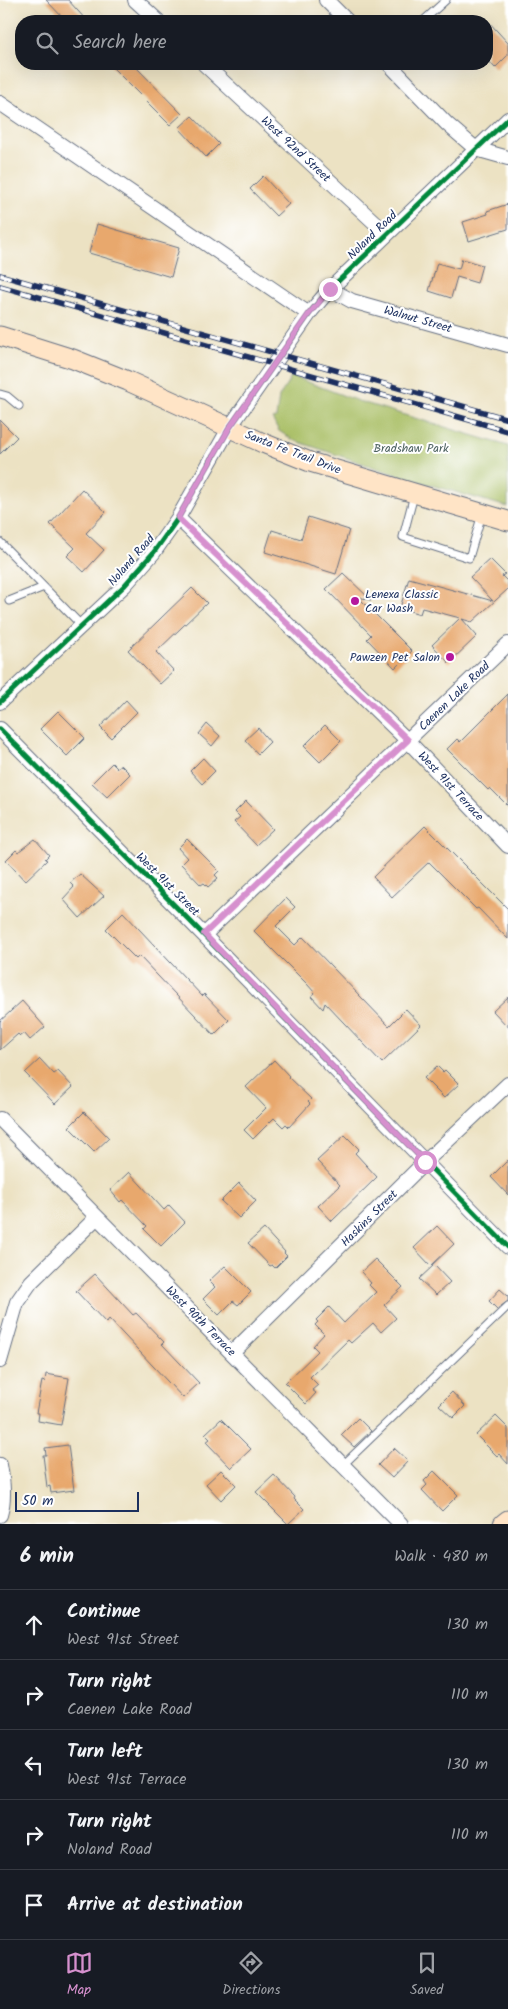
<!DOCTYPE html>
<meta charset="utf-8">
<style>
:root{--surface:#171b24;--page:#20242c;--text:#f1f3f6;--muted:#9ea1a6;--line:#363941;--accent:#d690ce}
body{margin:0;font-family:Kalam,sans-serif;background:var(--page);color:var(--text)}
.scale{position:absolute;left:15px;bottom:12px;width:124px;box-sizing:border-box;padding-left:5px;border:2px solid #1b2f5e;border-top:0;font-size:14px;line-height:18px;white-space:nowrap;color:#1b2f5e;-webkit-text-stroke:4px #fff;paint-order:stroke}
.stop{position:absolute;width:15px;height:15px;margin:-11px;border:4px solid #d690ce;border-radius:50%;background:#fff}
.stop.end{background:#d690ce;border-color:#fff;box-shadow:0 1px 5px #0008}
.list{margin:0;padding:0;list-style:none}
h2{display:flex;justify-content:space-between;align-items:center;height:65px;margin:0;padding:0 20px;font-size:21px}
h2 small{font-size:16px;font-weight:400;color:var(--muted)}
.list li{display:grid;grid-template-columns:32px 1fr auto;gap:15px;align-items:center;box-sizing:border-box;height:70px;padding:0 20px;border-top:1px solid var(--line)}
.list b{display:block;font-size:19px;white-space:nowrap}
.list p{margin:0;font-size:16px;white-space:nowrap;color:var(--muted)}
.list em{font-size:16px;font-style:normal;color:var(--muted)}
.icon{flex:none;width:28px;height:28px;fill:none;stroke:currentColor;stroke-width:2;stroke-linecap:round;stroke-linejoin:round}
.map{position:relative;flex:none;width:508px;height:1524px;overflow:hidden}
.search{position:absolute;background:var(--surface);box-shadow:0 5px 20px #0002;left:15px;right:15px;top:15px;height:55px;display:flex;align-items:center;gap:12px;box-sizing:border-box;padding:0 18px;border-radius:20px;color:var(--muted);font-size:19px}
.sheet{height:415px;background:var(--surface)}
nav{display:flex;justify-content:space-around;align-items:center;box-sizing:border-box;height:70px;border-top:1px solid var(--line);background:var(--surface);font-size:14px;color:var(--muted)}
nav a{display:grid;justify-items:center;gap:2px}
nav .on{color:var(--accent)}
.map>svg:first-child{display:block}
.green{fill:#a8be64;stroke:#627661}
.building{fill:#e8a86d}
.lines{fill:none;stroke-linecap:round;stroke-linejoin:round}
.lane-casing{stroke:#646e81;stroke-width:9}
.street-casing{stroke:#646e81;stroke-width:16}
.secondary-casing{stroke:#646e81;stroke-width:21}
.lane{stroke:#fff;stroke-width:7}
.street{stroke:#fff;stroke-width:14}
.secondary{stroke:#ffe4c6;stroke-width:19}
.rail-casing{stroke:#1b2f5e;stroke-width:5.5}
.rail{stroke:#fff;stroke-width:4;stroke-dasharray:11;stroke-linecap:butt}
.cycleway-casing{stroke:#fff;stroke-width:8}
.cycleway{stroke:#00873e;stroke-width:5}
.route{stroke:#d690ce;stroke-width:6}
.poi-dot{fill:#b5179e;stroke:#fff;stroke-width:2}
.labels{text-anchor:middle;stroke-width:4;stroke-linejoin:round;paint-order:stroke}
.street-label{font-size:12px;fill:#1b2f5e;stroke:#fff}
.park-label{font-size:12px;fill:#4c6160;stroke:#fff}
.poi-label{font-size:12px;fill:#1b2f5e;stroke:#fff;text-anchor:start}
</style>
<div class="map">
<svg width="508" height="1524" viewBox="0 0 508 1524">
<rect width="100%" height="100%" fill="#fff"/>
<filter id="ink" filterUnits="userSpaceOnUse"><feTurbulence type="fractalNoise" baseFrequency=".02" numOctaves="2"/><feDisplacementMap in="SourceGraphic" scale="10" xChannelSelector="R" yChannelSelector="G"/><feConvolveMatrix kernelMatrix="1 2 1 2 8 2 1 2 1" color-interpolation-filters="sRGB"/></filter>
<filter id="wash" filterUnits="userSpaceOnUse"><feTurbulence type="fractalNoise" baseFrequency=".0096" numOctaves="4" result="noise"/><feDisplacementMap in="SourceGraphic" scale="20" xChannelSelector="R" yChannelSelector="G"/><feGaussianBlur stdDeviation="1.12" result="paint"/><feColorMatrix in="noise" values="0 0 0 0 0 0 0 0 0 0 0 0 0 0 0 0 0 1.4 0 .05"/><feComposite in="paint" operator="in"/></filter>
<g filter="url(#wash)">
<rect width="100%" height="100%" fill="#ece2c3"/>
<path class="green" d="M292 376 358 401 508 446V507L406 478 293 440 279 431 272 419 276 418 279 397Z"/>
<g id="blocks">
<path class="building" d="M46 0H68L87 21H66Z
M487 20 508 43V55L495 68 487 59Z
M109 64H133L182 114 170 125Z
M192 116 219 144 206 157 179 128Z
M263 176 289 204 276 216 250 189Z
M508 204V229L469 241 463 222 488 214 487 211Z
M97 224 179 248 171 277 89 253Z
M462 259 482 265 477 283 457 277 451 298 429 291 437 263 459 269Z
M0 420 17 437 0 454Z
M82 489 106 512 86 533 104 550 84 572 67 556 75 548 50 524Z
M308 517 349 530 336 574 265 552 272 530 301 539Z
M490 559 505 574 502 576 508 582V589L472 622 462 619 477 636 449 663 432 645 460 618 422 608 420 614 400 608 409 578 493 601 470 577Z
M343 573 371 600 358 597 412 651 395 668 367 639 371 635 326 589Z
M192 588 207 603 156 652 174 671 160 684 128 650Z
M508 694V806L490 788 488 790 447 749 457 739 460 742Z
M126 700 137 712 111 738 100 727Z
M58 711 85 738 67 756 40 729Z
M207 724 220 736 212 746 199 734Z
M325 725 341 741 320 762 304 746Z
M258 728 270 742 258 754 245 740Z
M203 758 215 771 202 784 190 771Z
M112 763 117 768 121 765 130 774 107 797 92 783Z
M246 801 273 829 256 845 234 822 240 817 235 812Z
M425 826 508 909V939L478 908 476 909 429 862 392 897 373 877Z
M35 839 49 855 45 859 47 860 25 881 6 860 16 850 18 852Z
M187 839 219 871 215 875 218 878 208 887 204 883 201 885 181 864 187 858 178 848Z
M80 874 104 896 80 918 63 899 74 887 70 883Z
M286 898 295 907 276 926 295 945 303 937 389 1026 406 1009 421 1025 382 1063 325 1003 323 1009 311 996 315 993 307 984 254 931Z
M123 912 202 996 204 994 229 1020 214 1035 139 956 136 959 106 929Z
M508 997V1027L493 1011Z
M22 1001 45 1027 30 1040 24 1033 20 1036 18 1034 0 1050V1021Z
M40 1059 54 1074 58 1071 73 1087 55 1104 25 1073Z
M274 1060 289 1076 288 1077 311 1099 308 1102 310 1104 289 1127 286 1124 283 1127 274 1118 253 1139 244 1130 266 1108 246 1087Z
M437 1066 443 1072 445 1070 459 1084 444 1098 424 1078Z
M84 1112 109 1138 94 1152 69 1127Z
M345 1135 359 1149 355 1153 377 1177 332 1221 318 1206 340 1185 317 1161Z
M508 1160V1195L491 1177Z
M129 1172 164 1210 169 1205 185 1222 161 1246 144 1229 147 1226 122 1200 120 1202 110 1190Z
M239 1183 256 1201 239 1218 221 1201Z
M437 1226 454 1244 431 1266 414 1248Z
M264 1229 285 1252 284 1253 287 1256 275 1268 272 1265 270 1266 248 1243Z
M375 1259 403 1287 384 1305 396 1318 381 1332 373 1323 351 1343 348 1340 310 1377 318 1385 312 1390 316 1393 306 1404 285 1383 318 1351 313 1346 324 1334 315 1325 318 1322 316 1320 329 1307 344 1323 376 1292 369 1285 371 1283 361 1272Z
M434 1265 450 1282 436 1295 419 1279Z
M225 1266 251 1292 238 1305 233 1301 219 1315 203 1299 215 1287 209 1281Z
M95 1274 133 1315 136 1313 164 1342 162 1344 199 1383 183 1398 109 1319 106 1323 76 1291Z
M500 1289 508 1296V1301L497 1309 489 1301Z
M46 1374 69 1378 61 1425 38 1421 39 1413H36L42 1381 45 1382Z
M452 1392 465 1406 453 1418 439 1405Z
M496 1416 508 1428V1464L499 1454 497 1456 476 1435Z
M358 1418 371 1431 354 1447 341 1435Z
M221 1419 251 1449 231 1468 206 1442 210 1439 205 1434Z
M68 1445 74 1490 51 1493 50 1486 47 1487 43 1455H46L45 1448Z
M394 1448 408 1461 392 1478 378 1465Z
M221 1470 236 1485 221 1500 206 1484Z
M434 1471 458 1495 442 1511 422 1490 427 1485 424 1481Z
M274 1475 295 1497 294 1499 304 1509 288 1524 256 1492Z"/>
</g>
</g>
<g filter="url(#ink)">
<use href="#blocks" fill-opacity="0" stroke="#646e81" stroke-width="1"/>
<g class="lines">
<g class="lane-casing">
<path id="lane" d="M423 21 446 0
M0 394 7 396 19 406
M414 495 403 537 469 558 482 514
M0 542 81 625
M9 601 44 587
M343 1465 508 1306"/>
</g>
<g class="street-casing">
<path id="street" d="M135 0 158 21
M326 0 347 21
M204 64 387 234
M389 64 447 124 476 149 508 158
M0 103 309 314
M330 289 352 301 508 345
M178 518 408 741 508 846
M0 702 124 586 154 552 178 518 230 427 312 310 330 289 508 119
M0 729 194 925 508 1247
M204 935 508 644
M0 1119 401 1524
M232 1353 425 1162 508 1084
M0 1361 17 1302 31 1282 97 1217
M0 1465C3 1482 5 1498 0 1515"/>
</g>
<g class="secondary-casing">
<path id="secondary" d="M0 336 73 359 128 381 263 443 310 462 508 521
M503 1524 508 1520"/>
</g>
<use href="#lane" class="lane"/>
<use href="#street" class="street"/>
<use href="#secondary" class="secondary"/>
<g class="rail-casing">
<path id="rail" d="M0 275 508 419
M0 286 508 431"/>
</g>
<use href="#rail" class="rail"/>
<g class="cycleway-casing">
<path id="cycleway" d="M0 702 124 586 154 552 178 518 230 427 312 310 330 289 508 119
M0 729 194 925 508 1247"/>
</g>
<use href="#cycleway" class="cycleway"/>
</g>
</g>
<g class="lines" filter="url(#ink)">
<path class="route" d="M330 289 309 314 230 427 178 518 408 740 204 934 425 1162"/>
</g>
<g class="poi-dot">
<circle cx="355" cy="601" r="5"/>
<circle cx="450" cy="657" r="5"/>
</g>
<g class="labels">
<g class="street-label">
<text transform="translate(296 149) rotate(43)" y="4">West 92nd Street</text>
<text transform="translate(372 235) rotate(-44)" y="4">Noland Road</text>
<text transform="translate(418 319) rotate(16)" y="4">Walnut Street</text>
<text transform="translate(293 452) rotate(21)" y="4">Santa Fe Trail Drive</text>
<text transform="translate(131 560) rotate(-49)" y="4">Noland Road</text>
<text transform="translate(454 696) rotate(-44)" y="4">Caenen Lake Road</text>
<text transform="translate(451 786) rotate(47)" y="4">West 91st Terrace</text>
<text transform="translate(168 884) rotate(45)" y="4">West 91st Street</text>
<text transform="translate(369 1218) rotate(-45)" y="4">Haskins Street</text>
<text transform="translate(201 1321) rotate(45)" y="4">West 90th Terrace</text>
</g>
<g class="park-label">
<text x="411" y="452">Bradshaw Park</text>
</g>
<g class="poi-label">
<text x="365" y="598">Lenexa Classic<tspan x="365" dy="14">Car Wash</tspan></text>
<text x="440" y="661" text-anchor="end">Pawzen Pet Salon</text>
</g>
</g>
</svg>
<div class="scale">50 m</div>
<div class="stop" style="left:425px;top:1162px"></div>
<div class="stop end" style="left:330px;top:289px"></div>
<div class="search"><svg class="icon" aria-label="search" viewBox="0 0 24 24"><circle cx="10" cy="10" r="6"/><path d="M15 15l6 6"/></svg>Search here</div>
</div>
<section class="sheet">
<h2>6 min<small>Walk · 480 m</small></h2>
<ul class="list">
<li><svg class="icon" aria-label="ahead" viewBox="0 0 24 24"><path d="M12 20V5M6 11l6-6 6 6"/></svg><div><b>Continue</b><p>West 91st Street</p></div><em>130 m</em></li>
<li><svg class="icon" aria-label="right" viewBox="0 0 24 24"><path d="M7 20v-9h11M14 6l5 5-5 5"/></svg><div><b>Turn right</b><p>Caenen Lake Road</p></div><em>110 m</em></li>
<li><svg class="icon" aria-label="left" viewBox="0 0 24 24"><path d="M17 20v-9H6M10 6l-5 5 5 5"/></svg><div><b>Turn left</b><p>West 91st Terrace</p></div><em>130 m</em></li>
<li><svg class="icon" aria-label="right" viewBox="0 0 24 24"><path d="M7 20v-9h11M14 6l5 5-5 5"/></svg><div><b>Turn right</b><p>Noland Road</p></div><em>110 m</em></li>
<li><svg class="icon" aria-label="arrive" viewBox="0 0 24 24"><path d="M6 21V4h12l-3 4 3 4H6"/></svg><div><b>Arrive at destination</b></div></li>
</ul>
</section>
<nav>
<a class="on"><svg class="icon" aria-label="map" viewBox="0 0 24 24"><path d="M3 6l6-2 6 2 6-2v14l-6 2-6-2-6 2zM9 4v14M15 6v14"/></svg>Map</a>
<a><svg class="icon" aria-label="directions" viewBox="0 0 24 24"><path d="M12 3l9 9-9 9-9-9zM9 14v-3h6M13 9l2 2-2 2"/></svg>Directions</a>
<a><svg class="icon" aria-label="saved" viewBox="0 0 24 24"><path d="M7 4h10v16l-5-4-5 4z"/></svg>Saved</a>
</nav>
